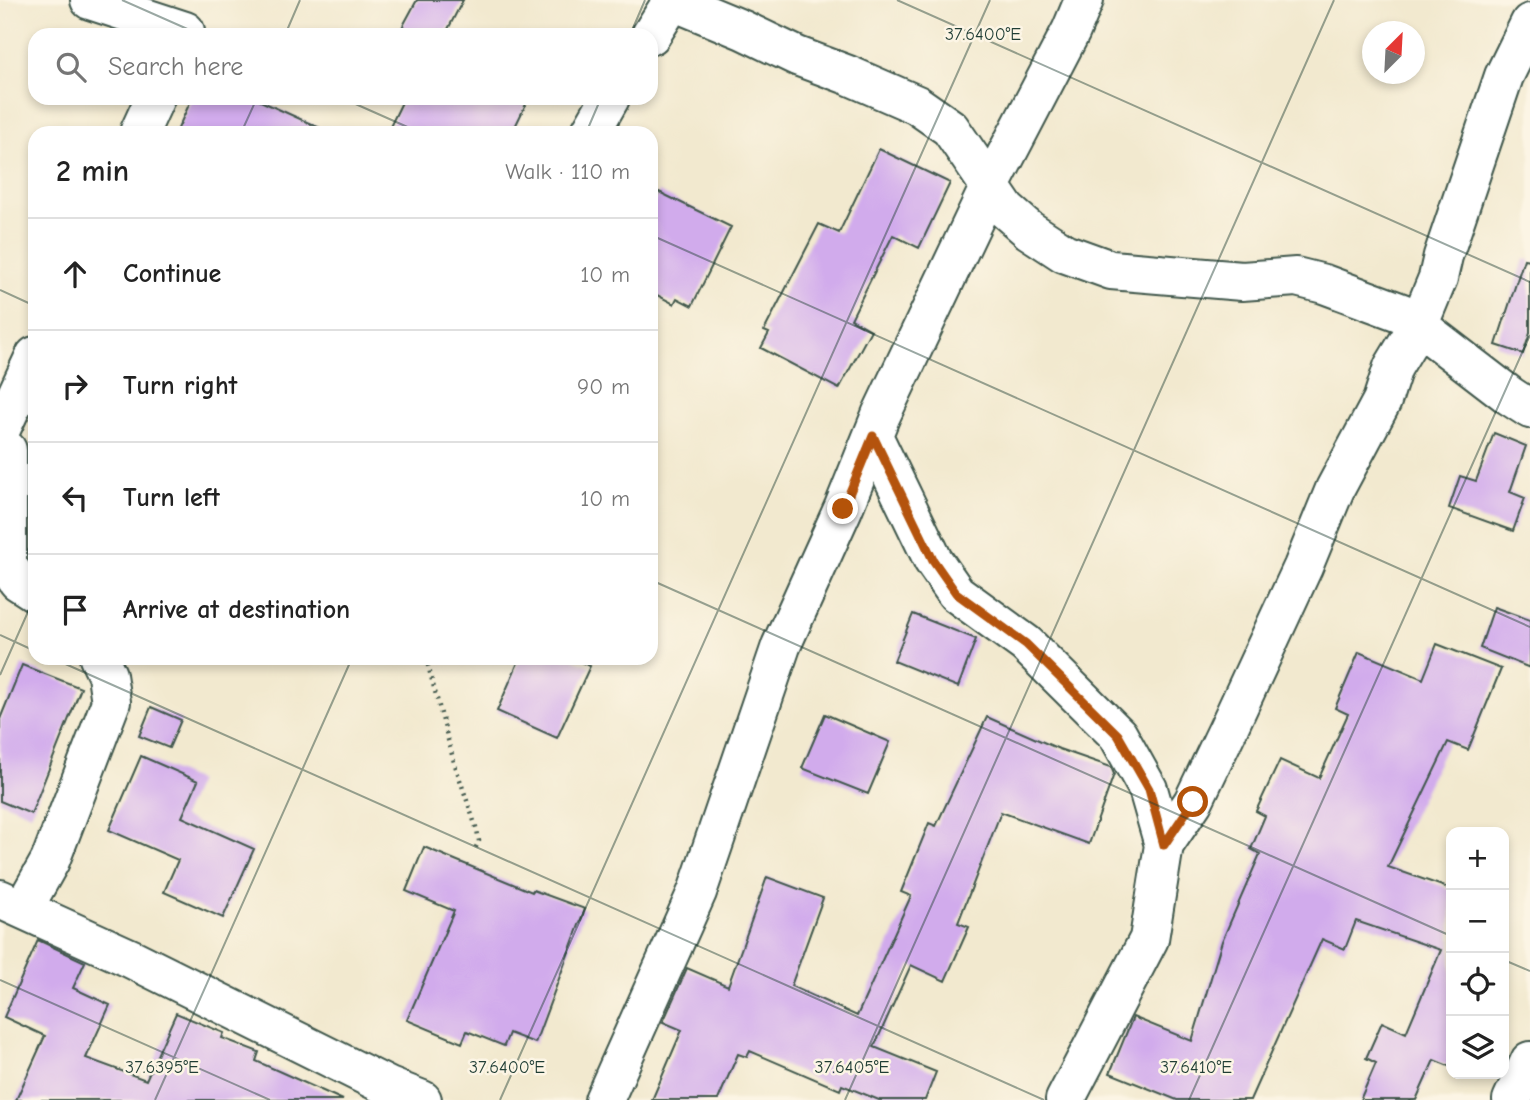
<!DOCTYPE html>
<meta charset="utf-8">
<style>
:root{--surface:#fff;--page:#f6f6f6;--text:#222;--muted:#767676;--line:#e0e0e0}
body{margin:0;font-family:"Comic Neue",sans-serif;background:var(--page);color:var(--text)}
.controls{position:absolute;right:21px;bottom:21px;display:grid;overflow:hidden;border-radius:14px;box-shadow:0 4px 10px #0003}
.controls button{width:63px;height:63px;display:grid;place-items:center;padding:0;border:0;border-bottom:2px solid var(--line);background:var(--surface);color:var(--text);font:35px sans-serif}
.compass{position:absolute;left:1362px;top:21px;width:63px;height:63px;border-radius:50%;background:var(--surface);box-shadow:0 4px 10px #0003;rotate:24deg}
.stop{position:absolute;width:21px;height:21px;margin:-16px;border:5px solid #b45309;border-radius:50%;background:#fff}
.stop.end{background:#b45309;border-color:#fff;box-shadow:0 2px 7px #0008}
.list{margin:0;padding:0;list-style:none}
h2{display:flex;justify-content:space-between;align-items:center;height:91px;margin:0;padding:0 28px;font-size:30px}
h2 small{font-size:23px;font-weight:400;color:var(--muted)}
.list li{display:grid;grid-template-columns:46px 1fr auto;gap:21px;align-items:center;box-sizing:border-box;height:112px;padding:0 28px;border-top:2px solid var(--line)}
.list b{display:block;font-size:26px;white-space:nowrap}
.list em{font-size:23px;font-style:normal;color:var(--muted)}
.icon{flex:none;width:38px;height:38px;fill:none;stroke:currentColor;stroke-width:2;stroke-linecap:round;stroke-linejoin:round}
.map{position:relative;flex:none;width:1530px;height:1100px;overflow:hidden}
.search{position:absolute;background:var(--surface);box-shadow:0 4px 10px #0003;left:28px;top:28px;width:630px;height:77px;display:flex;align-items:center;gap:18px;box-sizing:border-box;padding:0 24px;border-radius:21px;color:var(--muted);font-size:26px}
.panel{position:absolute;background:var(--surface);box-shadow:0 4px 10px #0003;left:28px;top:126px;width:630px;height:539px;border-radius:21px}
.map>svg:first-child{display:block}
.building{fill:#d1abec}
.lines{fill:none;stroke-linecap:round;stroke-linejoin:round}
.minor-casing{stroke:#3f574b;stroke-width:42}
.path{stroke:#3f574b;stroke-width:4.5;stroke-dasharray:2 5;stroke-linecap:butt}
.minor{stroke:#fff;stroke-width:38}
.route{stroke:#b45309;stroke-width:9}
.ticks{fill:none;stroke:#1f3d34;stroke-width:2;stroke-opacity:0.45}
.ticks-label{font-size:18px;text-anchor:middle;fill:#1f3d34;stroke:#fcf5e5;stroke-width:5;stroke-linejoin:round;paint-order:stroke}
</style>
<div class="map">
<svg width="1530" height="1100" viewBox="0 0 1530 1100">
<rect width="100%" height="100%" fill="#fcf5e5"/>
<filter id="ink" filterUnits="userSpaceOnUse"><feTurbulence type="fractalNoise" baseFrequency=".0143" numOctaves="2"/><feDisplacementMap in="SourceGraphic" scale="14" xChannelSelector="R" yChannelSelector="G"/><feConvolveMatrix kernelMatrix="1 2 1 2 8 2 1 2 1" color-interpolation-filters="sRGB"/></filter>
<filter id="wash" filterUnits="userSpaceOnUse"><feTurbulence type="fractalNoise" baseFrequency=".00686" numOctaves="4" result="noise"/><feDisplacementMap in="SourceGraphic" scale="28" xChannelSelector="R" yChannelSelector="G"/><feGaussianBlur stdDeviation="1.57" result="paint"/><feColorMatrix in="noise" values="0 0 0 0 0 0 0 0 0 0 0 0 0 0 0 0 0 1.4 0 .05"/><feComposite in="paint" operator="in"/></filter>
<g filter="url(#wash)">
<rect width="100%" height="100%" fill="#f2e9cf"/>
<g id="blocks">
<path class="building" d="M417 0H463L445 35H398Z
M192 98H254L331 133H176Z
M404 98H529L512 133H387Z
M879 149 950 183 919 248 893 235 851 319 871 330 839 389 761 348 769 333 764 331 819 224 839 233Z
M659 192 731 227 692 306 677 298 674 304 651 292V208Z
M1524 259 1530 260V333L1523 354 1496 345Z
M1494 433 1526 446 1510 492 1525 498 1513 531 1449 508 1460 476 1476 481Z
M1494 607 1530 620V668L1480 648Z
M913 614 976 639 958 687 894 661Z
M1437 644 1501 669 1468 750 1448 742 1388 867 1451 889V1067L1434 1060 1416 1100H1360L1376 1063 1366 1058 1382 1022 1406 1033 1441 950 1356 921 1345 949 1322 939 1250 1100H1177L1110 1073 1133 1017 1192 1041 1222 941 1260 854 1251 849 1265 816 1256 811 1280 760 1319 778 1348 714 1335 708 1359 652 1423 679Z
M520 658H572L590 666 557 738 497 711Z
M22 665 81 688 31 814 0 801V719Z
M151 707 181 720 169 748 139 736Z
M825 714 890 742 868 794 802 768Z
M987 717 1059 749 1111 767 1114 774 1089 844 1001 812 958 923 969 927 945 981 911 965 874 1047 936 1072 925 1100H879L842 1085 840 1090 750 1051 747 1057 738 1054 718 1100H652L682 1030 663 1022 687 968 728 986 767 877 823 898 791 986 857 1016 911 896 901 892 929 823 936 826Z
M141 756 198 781 182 817 254 849 223 918 164 892 178 860 109 830Z
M424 847 532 892 533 890 585 909 535 1043 509 1033 504 1046 467 1031 462 1043 407 1020 454 911 406 891Z
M38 940 85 962 73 988 110 1005 86 1058 146 1080 176 1013 224 1033 222 1038 259 1052 256 1061 343 1100H16L45 1036 4 1017Z"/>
</g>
</g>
<g filter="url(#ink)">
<use href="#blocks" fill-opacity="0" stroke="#3f574b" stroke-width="2"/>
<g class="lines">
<g class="minor-casing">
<path id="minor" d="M90 0 185 31
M673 1 743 30 797 56 848 75 917 105 950 128 1006 210 1029 230 1064 253 1111 270 1242 281 1296 277 1324 284 1402 313 1510 396 1530 409
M651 35 673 0
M139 133 155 98
M590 133 610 98
M0 431 35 356
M873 436 933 560 956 593 1026 644 1118 735 1148 789 1164 845
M7 450V565L18 581 35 592
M0 899 132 959 389 1087 422 1100
M23 909 50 861 111 702 107 675 99 658
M604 1100 697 892 781 646 843 509 881 415 989 188 1071 31 1084 0
M1065 1100 1149 939 1164 845 1193 802 1227 731 1303 567 1335 489 1382 401 1393 367 1419 324 1438 278 1443 256 1504 76 1530 23
M1512 1100 1530 1061"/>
</g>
<path class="path" d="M426 658 454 762 477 830 479 841 474 851
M589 658 598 662"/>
<use href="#minor" class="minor"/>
</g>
</g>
<g class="lines" filter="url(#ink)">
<path class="route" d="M843 509 873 436 933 560 956 593 1026 644 1118 735 1149 789 1164 845 1193 802"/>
</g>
<path class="ticks" d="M122 0 201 35M897 0 1530 282M285 35 300 0M630 35 645 0M342 98 421 133M241 133 257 98M586 133 601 98M651 235 1530 627M0 290 35 306M651 580 1451 936M0 635 35 651M52 658 1044 1100M0 675 35 596M1504 960 1530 971M0 980 270 1100M155 1100 352 658M500 1100 990 0M845 1100 1334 0M1189 1100 1530 335"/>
<g class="ticks-label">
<text x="983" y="40">37.6400°E</text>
<text x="162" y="1073">37.6395°E</text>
<text x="507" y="1073">37.6400°E</text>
<text x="852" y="1073">37.6405°E</text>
<text x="1196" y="1073">37.6410°E</text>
</g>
</svg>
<div class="controls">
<button>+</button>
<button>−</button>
<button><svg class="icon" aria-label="locate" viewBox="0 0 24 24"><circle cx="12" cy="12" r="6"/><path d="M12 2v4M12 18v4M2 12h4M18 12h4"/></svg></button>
<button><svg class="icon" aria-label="layers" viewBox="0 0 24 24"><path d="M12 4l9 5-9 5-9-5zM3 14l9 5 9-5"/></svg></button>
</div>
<svg class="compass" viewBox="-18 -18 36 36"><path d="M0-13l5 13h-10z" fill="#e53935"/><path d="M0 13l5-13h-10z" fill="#767676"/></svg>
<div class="stop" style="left:1193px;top:802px"></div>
<div class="stop end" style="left:843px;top:509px"></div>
<div class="search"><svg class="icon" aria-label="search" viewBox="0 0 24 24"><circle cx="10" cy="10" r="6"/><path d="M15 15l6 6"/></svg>Search here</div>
<section class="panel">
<h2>2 min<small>Walk · 110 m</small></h2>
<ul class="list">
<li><svg class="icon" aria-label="ahead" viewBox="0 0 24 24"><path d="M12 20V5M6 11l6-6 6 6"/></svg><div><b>Continue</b></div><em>10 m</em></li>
<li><svg class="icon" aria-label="right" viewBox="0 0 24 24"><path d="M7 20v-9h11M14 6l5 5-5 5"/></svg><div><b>Turn right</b></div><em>90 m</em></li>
<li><svg class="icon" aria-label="left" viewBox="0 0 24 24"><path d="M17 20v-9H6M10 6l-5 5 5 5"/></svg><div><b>Turn left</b></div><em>10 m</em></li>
<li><svg class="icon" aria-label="arrive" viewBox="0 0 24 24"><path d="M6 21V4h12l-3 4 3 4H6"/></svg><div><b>Arrive at destination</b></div></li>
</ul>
</section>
</div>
